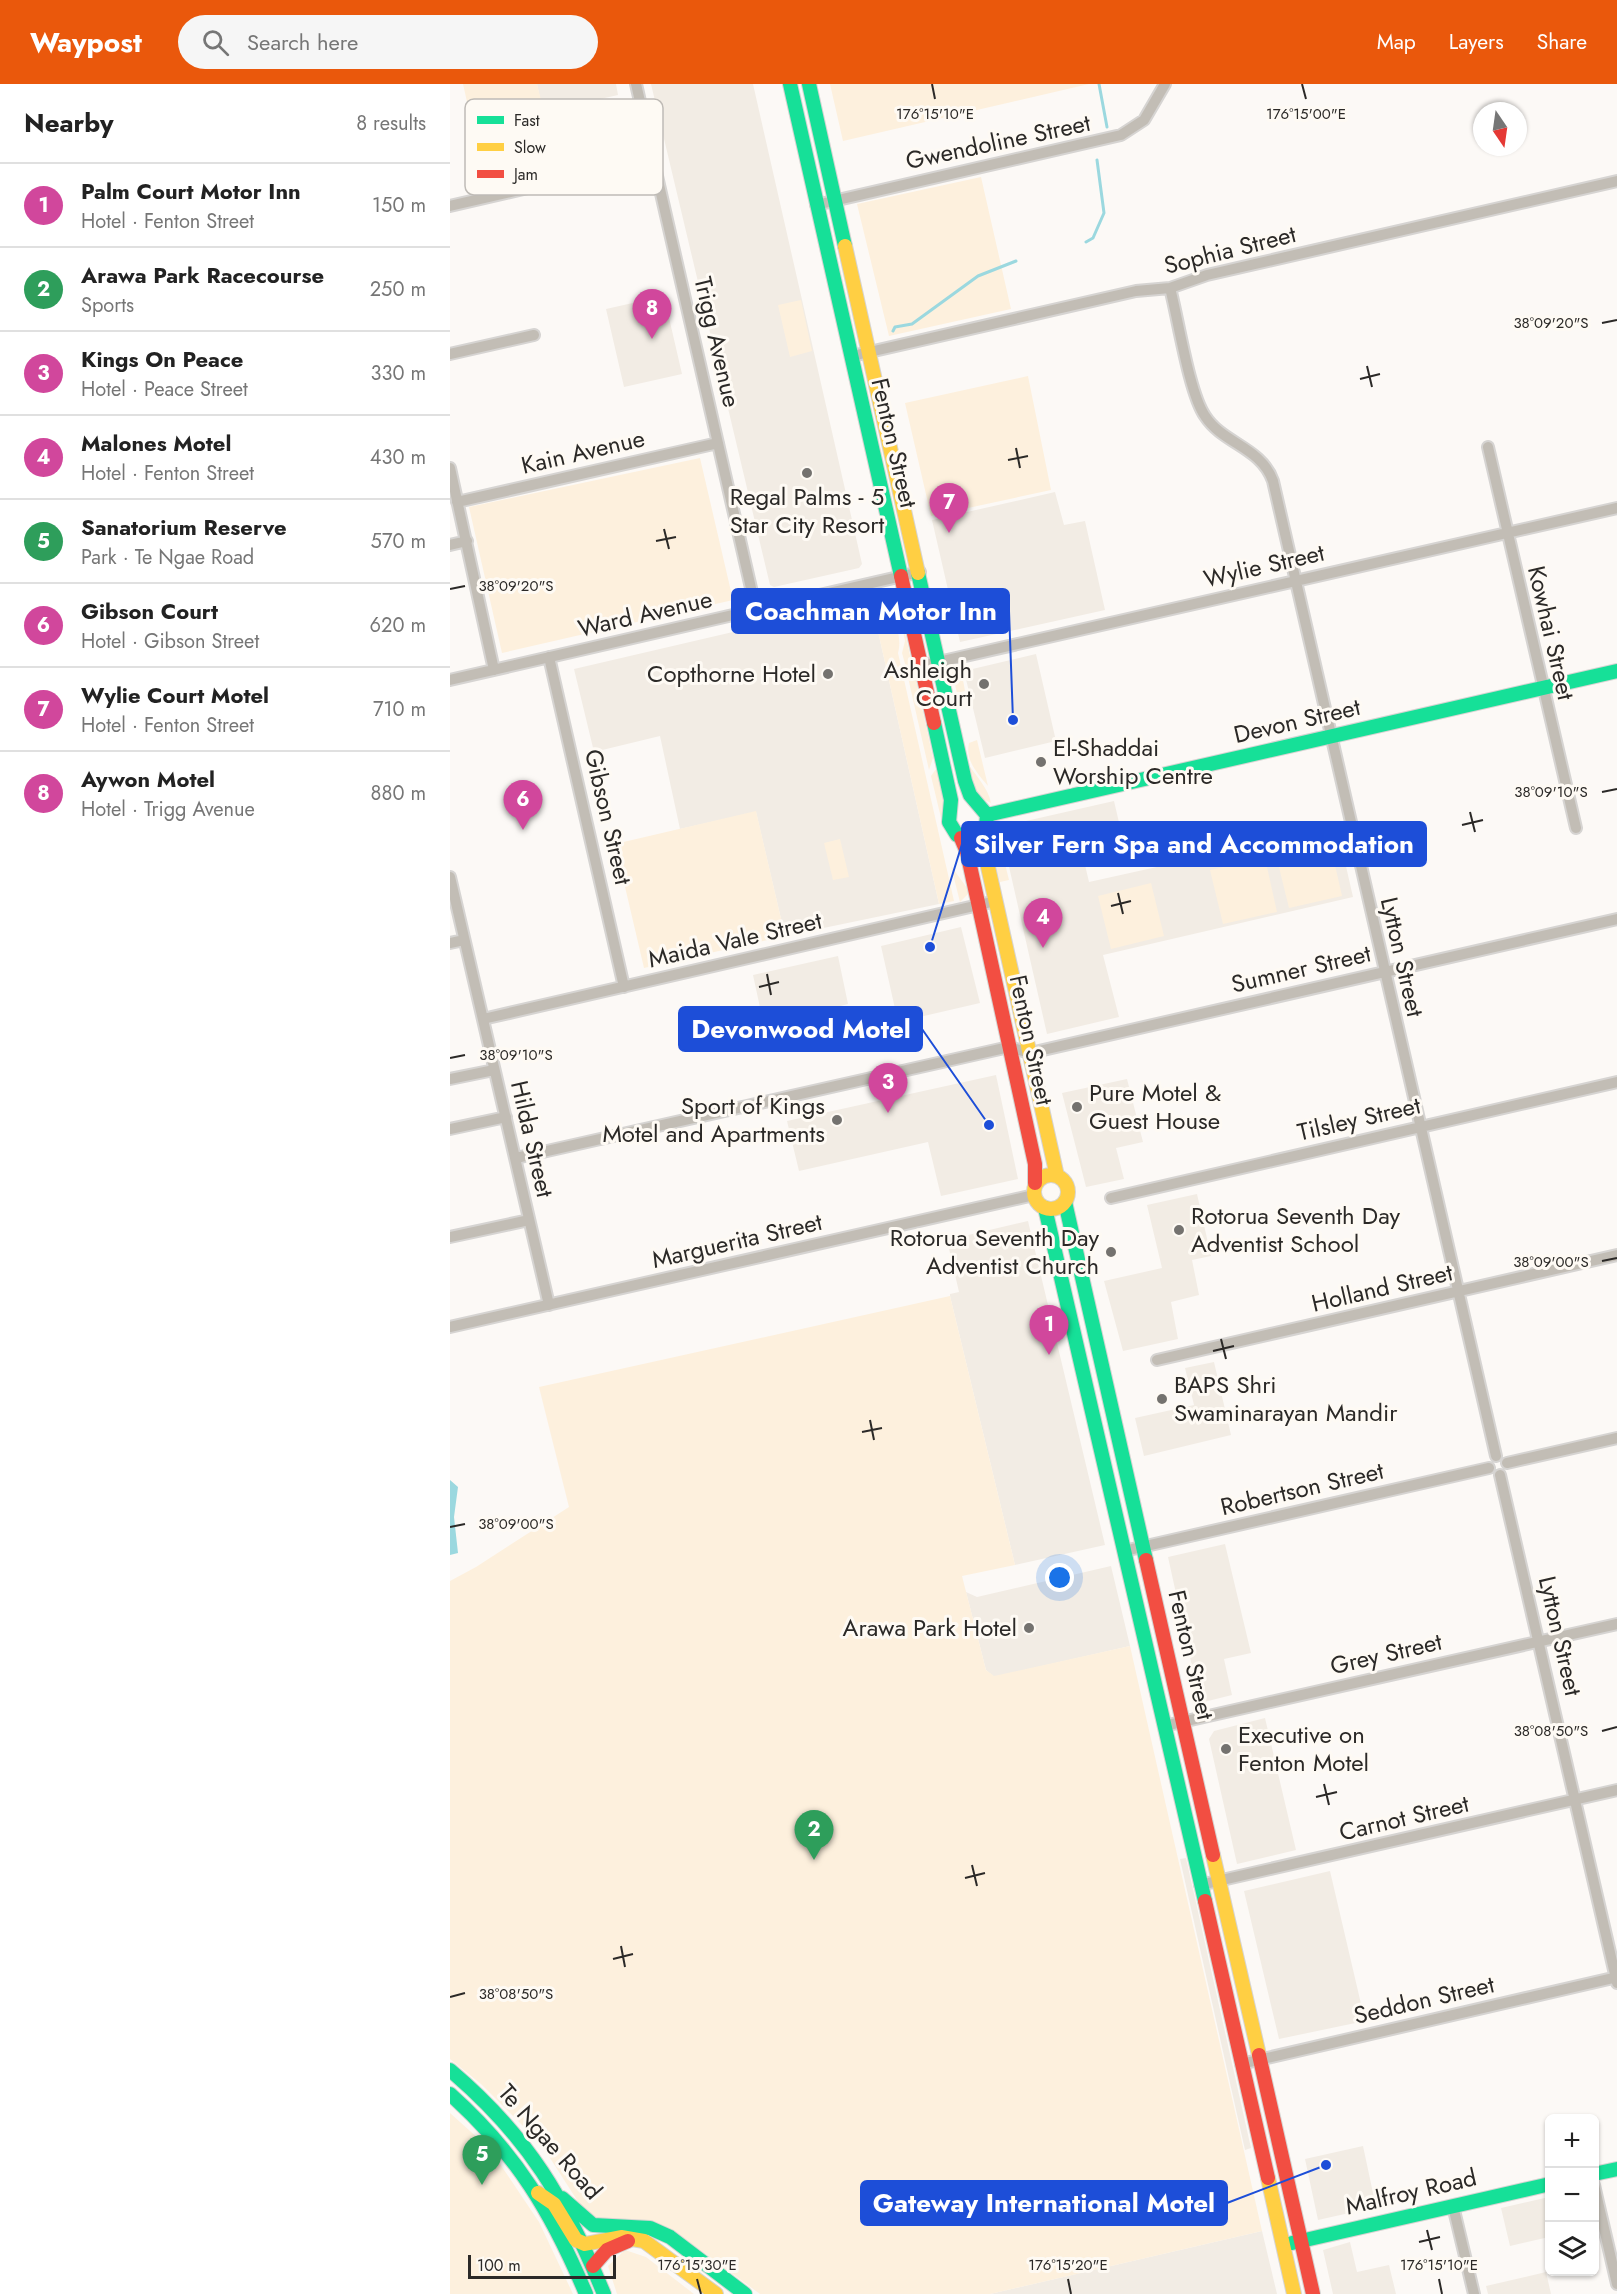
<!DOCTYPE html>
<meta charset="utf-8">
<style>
:root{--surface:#fff;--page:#f6f6f6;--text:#222;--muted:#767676;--line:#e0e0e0;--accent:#ea580c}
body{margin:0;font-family:Jost,sans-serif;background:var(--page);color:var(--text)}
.controls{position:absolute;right:18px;bottom:18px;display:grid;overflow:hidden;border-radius:9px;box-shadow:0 2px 4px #0004}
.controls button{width:54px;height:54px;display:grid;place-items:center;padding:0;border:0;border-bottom:2px solid var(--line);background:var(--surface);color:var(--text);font:30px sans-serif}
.compass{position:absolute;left:1023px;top:18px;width:54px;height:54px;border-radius:50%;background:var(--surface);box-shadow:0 2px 4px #0004;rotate:167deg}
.scale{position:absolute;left:18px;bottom:15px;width:148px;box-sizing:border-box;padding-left:6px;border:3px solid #2b2927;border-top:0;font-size:16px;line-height:21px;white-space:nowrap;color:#2b2927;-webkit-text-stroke:4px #fefaf4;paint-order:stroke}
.you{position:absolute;left:610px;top:1494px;width:21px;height:21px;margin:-15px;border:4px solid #fff;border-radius:50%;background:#1a73e8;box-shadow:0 0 0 9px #1a73e833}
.badge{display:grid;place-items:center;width:39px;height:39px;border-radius:50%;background:var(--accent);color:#fff;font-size:20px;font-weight:700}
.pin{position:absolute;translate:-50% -50px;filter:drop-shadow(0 2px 3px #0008)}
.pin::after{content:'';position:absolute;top:32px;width:21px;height:18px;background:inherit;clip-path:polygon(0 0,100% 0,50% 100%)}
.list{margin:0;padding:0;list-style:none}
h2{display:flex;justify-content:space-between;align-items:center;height:78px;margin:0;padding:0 24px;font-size:26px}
h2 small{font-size:20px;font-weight:400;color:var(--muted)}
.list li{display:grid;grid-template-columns:39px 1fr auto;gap:18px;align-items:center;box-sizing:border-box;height:84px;padding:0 24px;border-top:2px solid var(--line)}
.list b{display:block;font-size:22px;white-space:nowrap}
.list p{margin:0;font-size:20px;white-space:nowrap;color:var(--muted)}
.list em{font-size:20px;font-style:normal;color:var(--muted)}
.icon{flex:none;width:33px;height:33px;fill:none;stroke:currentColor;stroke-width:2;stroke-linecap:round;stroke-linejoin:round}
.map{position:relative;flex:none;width:1167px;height:2210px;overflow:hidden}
header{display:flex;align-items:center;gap:36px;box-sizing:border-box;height:84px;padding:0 30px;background:var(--accent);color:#fff}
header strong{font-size:28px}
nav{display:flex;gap:33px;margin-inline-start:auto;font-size:21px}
.search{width:420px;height:54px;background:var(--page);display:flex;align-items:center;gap:15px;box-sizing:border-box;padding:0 21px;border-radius:33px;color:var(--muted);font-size:22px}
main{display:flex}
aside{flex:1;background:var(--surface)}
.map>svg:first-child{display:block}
.built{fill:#f2ece4}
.green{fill:#fdf0dd}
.water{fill:#9bd8df}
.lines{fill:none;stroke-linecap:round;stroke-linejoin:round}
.stream{stroke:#9bd8df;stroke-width:3}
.street-casing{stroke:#d6d4d2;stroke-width:14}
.fast-casing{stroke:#d6d4d2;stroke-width:16}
.slow-casing{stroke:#d6d4d2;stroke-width:16}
.jam-casing{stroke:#d6d4d2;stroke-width:16}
.street{stroke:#c2bdb5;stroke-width:10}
.fast{stroke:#16e098;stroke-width:14}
.slow{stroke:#ffcf43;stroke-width:14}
.jam{stroke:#f24e42;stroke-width:14}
.ticks{fill:none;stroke:#2b2927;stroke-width:2}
.poi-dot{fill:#74726f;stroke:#fefaf4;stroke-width:2}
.labels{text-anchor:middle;stroke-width:6;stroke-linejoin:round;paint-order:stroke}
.street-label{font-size:24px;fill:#2b2927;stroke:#fefaf4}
.poi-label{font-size:24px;fill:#2b2927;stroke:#fefaf4;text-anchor:end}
.key{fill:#fefaf4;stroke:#bfbbb6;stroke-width:1.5}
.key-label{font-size:16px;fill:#2b2927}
.ticks-label{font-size:15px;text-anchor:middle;fill:#2b2927;stroke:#fefaf4;stroke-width:6;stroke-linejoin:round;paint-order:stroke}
.leader{fill:none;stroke:#1d4ed8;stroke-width:2}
.callout-dot{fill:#1d4ed8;stroke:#fefaf4;stroke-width:2}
.callout{fill:#1d4ed8;stroke:#1d4ed8;stroke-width:2}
.callout-label{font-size:26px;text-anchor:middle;font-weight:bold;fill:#fff}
</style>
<header>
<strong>Waypost</strong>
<div class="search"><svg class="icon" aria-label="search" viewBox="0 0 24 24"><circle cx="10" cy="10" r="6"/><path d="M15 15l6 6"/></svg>Search here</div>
<nav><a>Map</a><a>Layers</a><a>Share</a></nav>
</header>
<main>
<aside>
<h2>Nearby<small>8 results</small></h2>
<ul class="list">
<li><span class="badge" style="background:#d1479c">1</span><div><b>Palm Court Motor Inn</b><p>Hotel · Fenton Street</p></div><em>150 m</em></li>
<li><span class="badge" style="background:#2e9e5b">2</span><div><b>Arawa Park Racecourse</b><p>Sports</p></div><em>250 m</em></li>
<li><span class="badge" style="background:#d1479c">3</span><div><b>Kings On Peace</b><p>Hotel · Peace Street</p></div><em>330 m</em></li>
<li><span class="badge" style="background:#d1479c">4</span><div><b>Malones Motel</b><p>Hotel · Fenton Street</p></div><em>430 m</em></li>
<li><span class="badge" style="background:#2e9e5b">5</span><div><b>Sanatorium Reserve</b><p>Park · Te Ngae Road</p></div><em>570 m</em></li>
<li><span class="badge" style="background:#d1479c">6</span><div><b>Gibson Court</b><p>Hotel · Gibson Street</p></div><em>620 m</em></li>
<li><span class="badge" style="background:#d1479c">7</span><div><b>Wylie Court Motel</b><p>Hotel · Fenton Street</p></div><em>710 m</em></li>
<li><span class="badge" style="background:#d1479c">8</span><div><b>Aywon Motel</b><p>Hotel · Trigg Avenue</p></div><em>880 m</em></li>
</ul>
</aside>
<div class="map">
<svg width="1167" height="2210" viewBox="0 0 1167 2210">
<rect width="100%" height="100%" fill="#fcf9f6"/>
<path class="built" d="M87 0H166L168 11 93 28Z
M201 0H303L412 480 409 484 324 503 320 501Z
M214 212 232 290 174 303 156 225Z
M605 408 614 441 635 437 655 526 510 558 482 436Z
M421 516 489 820 335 852 306 728 230 745 210 652 144 668 124 585Z
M586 570 606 657 535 674 514 587Z
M664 717 671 747 664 758 632 768 639 798 887 743 903 813 653 871 669 933 597 950 550 743Z
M511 843 530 919 448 938 431 862Z
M388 872 398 920 314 942 303 891Z
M546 991 568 1095 491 1112 478 1058 349 1087 337 1037Z
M677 995 693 1058 666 1064 674 1095 636 1103 612 1009Z
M747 1110 761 1172 742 1176 749 1211 721 1218 728 1255 673 1267 654 1197 712 1184 697 1121Z
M578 1137 655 1461 565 1481 500 1212V1210L509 1208 497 1156Z
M764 1278 781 1351 694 1372 685 1334 744 1321 735 1284Z
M775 1460 801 1569 774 1575 782 1611 750 1619 718 1473Z
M661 1482 680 1562 544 1593 536 1586 516 1508 527 1513Z
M815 1634 846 1766 787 1780 759 1655 764 1647Z
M736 1774 801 2064 795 2066 730 1775Z
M880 1787 915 1937 829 1955 794 1807Z
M913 2062 926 2123 868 2136 855 2075Z
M1099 2113V2153L1060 2162 1051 2124Z
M812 2147 827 2210H540Z
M900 2158 907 2188 939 2181 946 2210H883L873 2166Z
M1096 2188 1101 2210H1038L1036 2202Z"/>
<path class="green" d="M13 0H87L94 28 132 19 144 73 35 98Z
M380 0H639L393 57Z
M531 93 561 225 439 252 407 120Z
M351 216 362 267 340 273 328 221Z
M578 292 601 406 481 432 455 319Z
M250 374 283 516 52 569 19 423Z
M441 511 449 522 463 585 457 587 452 569 455 557 453 547 448 540Z
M432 513 438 517C443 535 453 551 448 569L504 817 489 820 421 516Z
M510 579 515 607 507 609 502 589Z
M464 587 483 674 479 686 457 589Z
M527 656 538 702C527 689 515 676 519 659Z
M515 674C523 690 538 702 541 719L526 712Z
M486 685 497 711 491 734 481 692Z
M306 727 335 852 194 884 165 760Z
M390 755 399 793 383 796 374 759Z
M880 759 892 812 839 824 826 771Z
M553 772 559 796 550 798 544 774Z
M815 774 827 828 773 840 760 786Z
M501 782 520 808 510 818Z
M701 799 714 852 661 865 648 812Z
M500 1212 565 1481 512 1492 536 1586 544 1592 680 1562 812 2147 540 2210H310L223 2146 150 2137 134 2127 91 2060 31 2000 0 1975V1497L26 1483 119 1423 89 1303Z
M0 2029 40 2065 89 2138 123 2210H0Z
M175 2166 196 2173 244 2210H167L158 2182Z"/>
<path class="water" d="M0 1396 8 1403 4 1433 8 1469 0 1471Z"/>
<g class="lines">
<path class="stream" d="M649 0 657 43
M636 158 643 154 654 129 647 76
M443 247 445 243 462 240 528 192 566 177"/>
<g class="street-casing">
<path id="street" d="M186 0 306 526
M366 121 671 51 694 36 715 0
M0 122 203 75
M720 204C728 234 739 309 755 332 773 360 811 363 823 397L1046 1372
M0 270 84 251
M402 272 686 207 720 204 757 191 1167 97
M1038 363 1126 744
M0 384 44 586
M7 418 268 359
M0 461 17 457
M99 573 174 903
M471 582 1167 424
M0 596 470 488
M0 793 99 1221
M0 859 14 856
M33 935 546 817
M0 995 44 986
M0 1045 56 1033
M66 1074 559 963 580 969 1167 835
M661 1114 1167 998
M0 1153 79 1136
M0 1243 584 1111
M707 1276 1167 1171
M1057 1379 1167 1354
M1050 1391 1167 1899
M674 1467 1039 1384
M714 1642 1167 1540
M750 1801 1167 1706
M791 1980 1167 1893
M1144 2101 1167 2200
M1003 2122 1024 2210"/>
</g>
<g class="fast-casing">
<path id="fast" d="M340 0 451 492
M359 0 395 162
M468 489 515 697 520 711 537 731 536 743 524 753 507 751 499 738 501 716 484 639
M537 731 1167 587
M615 1118 696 1476
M595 1124 755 1817
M0 1986C79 2053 115 2115 154 2210
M0 2010C66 2069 102 2129 136 2210
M1144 2090 1167 2085
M112 2114 143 2141 200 2144 220 2153 295 2210
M842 2159 1100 2100"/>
</g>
<g class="slow-casing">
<path id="slow" d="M395 162 468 489
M533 749 534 765 607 1092
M584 1108a17 17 0 1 1 34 0a17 17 0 1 1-34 0Z
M763 1771 809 1971
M818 2094 844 2210
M88 2109 104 2120 126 2156 135 2160 171 2153 194 2157 266 2210"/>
</g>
<g class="jam-casing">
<path id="jam" d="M451 492 484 639
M511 754 517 768 585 1080V1099
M696 1476 763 1771
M755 1817 818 2094
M809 1971 863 2210
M143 2182 157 2166 178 2157"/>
</g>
<use href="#street" class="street"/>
<use href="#fast" class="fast"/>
<use href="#slow" class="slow"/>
<use href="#jam" class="jam"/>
</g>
<path class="ticks" d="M482 0 485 15M852 0 856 15M1152 239 1167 236M917 282 922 303M910 295 930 290M566 364 570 384M558 376 578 372M214 445 219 465M206 457 226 453M0 505 15 502M1152 708 1167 705M1020 728 1025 748M1012 741 1033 736M668 809 673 830M661 822 681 817M317 890 321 911M309 903 329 898M0 974 15 971M1152 1177 1167 1174M771 1255 776 1275M763 1267 784 1262M420 1336 424 1356M412 1348 432 1344M0 1443 15 1440M1152 1647 1167 1643M874 1700 879 1721M866 1713 887 1708M522 1781 527 1802M515 1794 535 1789M171 1862 175 1883M163 1875 183 1870M0 1913 15 1909M977 2146 982 2166M969 2158 990 2153M247 2195 251 2210M618 2195 621 2210M989 2195 992 2210"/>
<g class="poi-dot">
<circle cx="357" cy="389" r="6"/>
<circle cx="378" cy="590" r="6"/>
<circle cx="534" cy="600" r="6"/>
<circle cx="591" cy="678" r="6"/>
<circle cx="627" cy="1023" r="6"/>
<circle cx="387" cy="1036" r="6"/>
<circle cx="729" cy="1146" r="6"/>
<circle cx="661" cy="1168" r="6"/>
<circle cx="712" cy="1315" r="6"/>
<circle cx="579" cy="1544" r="6"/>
<circle cx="776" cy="1665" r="6"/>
</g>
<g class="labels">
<g class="street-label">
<text transform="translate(548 58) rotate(-12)" y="8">Gwendoline Street</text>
<text transform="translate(780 166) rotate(-14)" y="8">Sophia Street</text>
<text transform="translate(267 258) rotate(77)" y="8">Trigg Avenue</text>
<text transform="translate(444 359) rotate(77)" y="8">Fenton Street</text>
<text transform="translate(133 368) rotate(-13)" y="8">Kain Avenue</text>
<text transform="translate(814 482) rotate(-13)" y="8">Wylie Street</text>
<text transform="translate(195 530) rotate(-13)" y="8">Ward Avenue</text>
<text transform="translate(1101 549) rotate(77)" y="8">Kowhai Street</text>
<text transform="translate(847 637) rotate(-13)" y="8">Devon Street</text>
<text transform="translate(158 733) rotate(77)" y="8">Gibson Street</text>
<text transform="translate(285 856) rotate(-13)" y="8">Maida Vale Street</text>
<text transform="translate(952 873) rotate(77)" y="8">Lytton Street</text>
<text transform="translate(851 885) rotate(-13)" y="8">Sumner Street</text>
<text transform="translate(581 956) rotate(78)" y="8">Fenton Street</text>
<text transform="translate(909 1035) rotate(-13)" y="8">Tilsley Street</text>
<text transform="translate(82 1055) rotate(77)" y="8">Hilda Street</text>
<text transform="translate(287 1157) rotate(-13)" y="8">Marguerita Street</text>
<text transform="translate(932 1204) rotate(-13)" y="8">Holland Street</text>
<text transform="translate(852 1405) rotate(-13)" y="8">Robertson Street</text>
<text transform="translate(1110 1552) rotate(77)" y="8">Lytton Street</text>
<text transform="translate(936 1570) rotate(-13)" y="8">Grey Street</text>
<text transform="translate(741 1571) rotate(77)" y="8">Fenton Street</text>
<text transform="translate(954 1734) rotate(-13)" y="8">Carnot Street</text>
<text transform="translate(974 1916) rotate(-13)" y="8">Seddon Street</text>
<text transform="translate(100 2058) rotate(49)" y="8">Te Ngae Road</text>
<text transform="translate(961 2108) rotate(-13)" y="8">Malfroy Road</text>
</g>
<g class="poi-label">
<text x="357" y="421" text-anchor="middle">Regal Palms - 5<tspan x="357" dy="28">Star City Resort</tspan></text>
<text x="522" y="594">Ashleigh<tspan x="522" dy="28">Court</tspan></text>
<text x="366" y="598">Copthorne Hotel</text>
<text x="603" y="672" text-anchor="start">El-Shaddai<tspan x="603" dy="28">Worship Centre</tspan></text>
<text x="639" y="1017" text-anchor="start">Pure Motel &amp;<tspan x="639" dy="28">Guest House</tspan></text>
<text x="375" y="1030">Sport of Kings<tspan x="375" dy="28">Motel and Apartments</tspan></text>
<text x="741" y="1140" text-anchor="start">Rotorua Seventh Day<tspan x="741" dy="28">Adventist School</tspan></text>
<text x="649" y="1162">Rotorua Seventh Day<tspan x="649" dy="28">Adventist Church</tspan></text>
<text x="724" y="1309" text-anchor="start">BAPS Shri<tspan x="724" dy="28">Swaminarayan Mandir</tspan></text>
<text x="567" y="1552">Arawa Park Hotel</text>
<text x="788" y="1659" text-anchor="start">Executive on<tspan x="788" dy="28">Fenton Motel</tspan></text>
</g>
</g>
<rect x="15" y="15" width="198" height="96" rx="9" class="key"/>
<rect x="27" y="32" width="27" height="8" fill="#16e098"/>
<rect x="27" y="59" width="27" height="8" fill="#ffcf43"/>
<rect x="27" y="86" width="27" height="8" fill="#f24e42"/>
<g class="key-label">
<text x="64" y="42">Fast</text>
<text x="64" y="69">Slow</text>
<text x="64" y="96">Jam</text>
</g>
<g class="ticks-label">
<text x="485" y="35">176°15'10"E</text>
<text x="856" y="35">176°15'00"E</text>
<text x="1101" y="244">38°09'20"S</text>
<text x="66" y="507">38°09'20"S</text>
<text x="1101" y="713">38°09'10"S</text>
<text x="66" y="976">38°09'10"S</text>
<text x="1101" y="1183">38°09'00"S</text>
<text x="66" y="1445">38°09'00"S</text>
<text x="1101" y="1652">38°08'50"S</text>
<text x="66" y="1915">38°08'50"S</text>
<text x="247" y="2186">176°15'30"E</text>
<text x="618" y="2186">176°15'20"E</text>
<text x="989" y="2186">176°15'10"E</text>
</g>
<path class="leader" d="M563 636L559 527M480 863L512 760M539 1041L472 945M876 2081L777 2119"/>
<g class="callout-dot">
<circle cx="563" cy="636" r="6"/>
<circle cx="480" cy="863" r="6"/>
<circle cx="539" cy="1041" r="6"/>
<circle cx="876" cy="2081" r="6"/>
</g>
<g class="callout">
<rect x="282" y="505" width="277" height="44" rx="6"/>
<rect x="512" y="738" width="464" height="44" rx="6"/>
<rect x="229" y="923" width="243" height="44" rx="6"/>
<rect x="411" y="2097" width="366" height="44" rx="6"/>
</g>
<g class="callout-label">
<text x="421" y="536">Coachman Motor Inn</text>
<text x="744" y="769">Silver Fern Spa and Accommodation</text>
<text x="351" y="954">Devonwood Motel</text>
<text x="594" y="2128">Gateway International Motel</text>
</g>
</svg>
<div class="controls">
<button>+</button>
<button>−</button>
<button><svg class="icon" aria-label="layers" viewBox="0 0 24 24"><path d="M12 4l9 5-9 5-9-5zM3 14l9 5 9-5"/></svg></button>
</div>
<svg class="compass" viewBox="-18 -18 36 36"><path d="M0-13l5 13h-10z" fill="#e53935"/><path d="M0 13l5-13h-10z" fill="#767676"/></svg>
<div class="scale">100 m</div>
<div class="you"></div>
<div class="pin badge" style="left:599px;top:1271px;background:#d1479c">1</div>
<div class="pin badge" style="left:364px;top:1776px;background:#2e9e5b">2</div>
<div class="pin badge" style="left:438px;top:1029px;background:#d1479c">3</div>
<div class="pin badge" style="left:593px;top:864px;background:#d1479c">4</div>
<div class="pin badge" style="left:32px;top:2101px;background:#2e9e5b">5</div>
<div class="pin badge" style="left:73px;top:746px;background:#d1479c">6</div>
<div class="pin badge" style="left:499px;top:449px;background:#d1479c">7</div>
<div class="pin badge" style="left:202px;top:255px;background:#d1479c">8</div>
</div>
</main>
